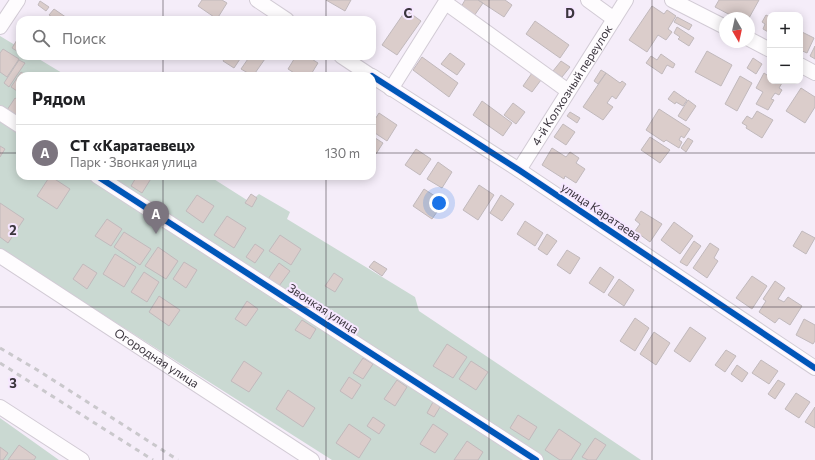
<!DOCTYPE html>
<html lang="ru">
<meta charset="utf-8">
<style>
:root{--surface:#fff;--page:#f2f2f2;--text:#202124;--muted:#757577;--line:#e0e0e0;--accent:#7c757f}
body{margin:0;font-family:Commissioner,sans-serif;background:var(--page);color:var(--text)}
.controls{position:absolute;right:12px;top:12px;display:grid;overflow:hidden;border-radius:8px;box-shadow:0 2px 10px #0003}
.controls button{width:36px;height:36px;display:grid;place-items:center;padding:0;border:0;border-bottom:1px solid var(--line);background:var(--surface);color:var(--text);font:20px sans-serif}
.compass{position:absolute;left:719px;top:12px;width:36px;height:36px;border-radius:50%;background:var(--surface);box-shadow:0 2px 10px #0003;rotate:171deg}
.you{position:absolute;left:439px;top:203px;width:14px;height:14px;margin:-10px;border:3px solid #fff;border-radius:50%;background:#1a73e8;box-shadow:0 0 0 6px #1a73e833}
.badge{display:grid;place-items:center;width:26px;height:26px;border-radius:50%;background:var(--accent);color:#fff;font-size:13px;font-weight:700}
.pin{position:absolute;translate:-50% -33px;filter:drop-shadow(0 1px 2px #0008)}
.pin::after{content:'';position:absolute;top:21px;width:14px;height:12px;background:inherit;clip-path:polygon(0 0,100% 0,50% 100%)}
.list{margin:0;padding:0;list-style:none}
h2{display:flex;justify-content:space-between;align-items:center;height:52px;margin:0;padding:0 16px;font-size:17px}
h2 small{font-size:13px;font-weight:400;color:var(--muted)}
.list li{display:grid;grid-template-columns:26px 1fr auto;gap:12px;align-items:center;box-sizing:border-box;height:56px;padding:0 16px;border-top:1px solid var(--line)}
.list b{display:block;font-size:15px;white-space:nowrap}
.list p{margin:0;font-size:13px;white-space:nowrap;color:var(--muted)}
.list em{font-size:13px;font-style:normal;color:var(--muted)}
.icon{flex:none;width:22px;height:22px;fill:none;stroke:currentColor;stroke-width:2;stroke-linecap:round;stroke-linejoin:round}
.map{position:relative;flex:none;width:815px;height:460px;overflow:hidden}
.search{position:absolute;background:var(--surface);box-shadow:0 2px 10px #0003;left:16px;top:16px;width:360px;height:44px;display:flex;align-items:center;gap:10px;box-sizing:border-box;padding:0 14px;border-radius:12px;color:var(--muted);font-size:15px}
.panel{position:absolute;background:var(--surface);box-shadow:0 2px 10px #0003;left:16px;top:72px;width:360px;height:108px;border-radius:12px}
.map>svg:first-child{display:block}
.green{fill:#cad9d2}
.building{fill:#dbcdcb;stroke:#c1b9bc}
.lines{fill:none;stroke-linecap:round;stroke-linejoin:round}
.street-casing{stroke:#d2cbd5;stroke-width:16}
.street{stroke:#fefcfe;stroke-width:14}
.rail{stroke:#cac8cc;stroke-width:3;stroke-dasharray:5 5;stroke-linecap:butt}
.cycleway-casing{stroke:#f6e7ff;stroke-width:8}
.cycleway{stroke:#0057b8;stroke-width:6}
.grid{fill:none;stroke:#3b353e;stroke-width:1;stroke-opacity:0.55}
.labels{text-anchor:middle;stroke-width:4;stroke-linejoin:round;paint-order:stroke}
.street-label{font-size:12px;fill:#3b353e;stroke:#f6e7ff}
.grid-label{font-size:13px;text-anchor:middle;font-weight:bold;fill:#3b353e;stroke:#f6e7ff;stroke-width:4;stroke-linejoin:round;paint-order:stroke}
</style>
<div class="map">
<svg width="815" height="460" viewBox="0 0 815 460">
<rect width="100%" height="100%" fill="#f5edf9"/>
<path class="green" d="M0 36 20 48V56H34L67 76H20V176H209L250 202 259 194 290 212 287 219 415 297 419 311 641 460H332L0 249Z
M0 418 59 460H0Z"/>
<path class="building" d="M202 0H222L227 3 217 19 198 6Z
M326 0H351L345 11Z
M465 0H478L483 3 474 16 461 7Z
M478 0H505L512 5 504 17Z
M719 0H759L749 18H736L715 7Z
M40 1 49 7 46 11 38 5Z
M652 6 664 14 667 10 676 16 668 29 672 32 666 40 658 35 647 52 629 40Z
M54 9 70 20H57L49 15Z
M406 10 421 21 397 55 382 45Z
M766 15 770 17V33L763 29 765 24 762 22Z
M677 17 692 25 689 30 674 22Z
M535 21 569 45 560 58 526 34Z
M677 27 694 38 689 46 678 39 680 37 674 33Z
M800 31 814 38 807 53 800 50Z
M20 35V53L12 48Z
M815 46V59L810 56Z
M3 49 19 59 7 77 0 72V53Z
M707 51 732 65 721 86 695 72Z
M450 53 465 64 457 75 441 64Z
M661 54 675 64 673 68 667 65 662 74 646 63 651 56 657 60Z
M226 56H242L234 68 223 61Z
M250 56H267L253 76 241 69Z
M296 56H307L318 63 310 76H299L288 69Z
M422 57 458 83 449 97 413 70Z
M753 58 762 64 756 74 747 68Z
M19 60 25 63 9 87 4 83Z
M561 61 570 67 562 77 553 71Z
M601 70 606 73 598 84 594 81Z
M21 72 27 76H20V86L17 91 11 87Z
M532 73 541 80 532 92 523 86Z
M606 73 620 83 622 81 626 84 616 99 612 96 607 103 613 107 603 120 583 107Z
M764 73 770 77V81H778L782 83 779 88 782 90 779 95 775 93 771 99 774 100 768 110 756 104 763 92 756 88Z
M740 76 752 83 737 111 725 104Z
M801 88 815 97V107L805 123 786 111Z
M674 91 687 100 683 106 676 102 675 104 668 99Z
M15 98 20 101V114L18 117 7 110Z
M688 100 696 106 686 121 678 116Z
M482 101 512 123 503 136 473 115Z
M513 103 525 112 516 124 504 115Z
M659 109 690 129 684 138 681 136 679 140 682 142 679 148 666 140 664 142 646 130Z
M757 111 773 120 762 138 746 128 747 126 742 123 747 116 752 119Z
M570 112 580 118 577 123 567 116Z
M379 113 397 125 387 141 372 131V124Z
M563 124 575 132 566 145 554 137Z
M372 136 383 143 376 154 372 152Z
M650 137 670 150 660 163 641 150Z
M688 138 693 141 686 152 681 148Z
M0 146 5 149 0 157Z
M552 148 566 157 570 152 579 158 576 163 585 169 576 183 565 176 564 179 542 165Z
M416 149 431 159 420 175 405 165Z
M438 162 452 172 442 188 427 179Z
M50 176 70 189 57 209 37 196Z
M137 176H150L152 177 142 193 131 186Z
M479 185 494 195 478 220 463 210Z
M424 189 444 202 432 219 413 206Z
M251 194 257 198 252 207 245 203Z
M197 195 214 206 203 223 186 211Z
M501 195 514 204 502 221 490 213Z
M0 203 24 219 8 243 0 237Z
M641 211 662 224 650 242 635 231 640 224 635 220Z
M227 216 246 228 234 248 214 235Z
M107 219 122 229 111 246 95 236Z
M525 221 543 233 535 246 517 234Z
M674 222 693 236 680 254 661 240Z
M802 231 815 238 806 254 793 246Z
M124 232 151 249 140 265 114 247Z
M547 234 557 241 547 255 538 249Z
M280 235 301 249 291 265 269 251Z
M694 241 701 246 687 266 680 262Z
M710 243 719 249 714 258 718 261 707 278 693 268Z
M255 244 264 250 255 263 246 257Z
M158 247 178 261 166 279 145 266Z
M567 250 580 258 570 274 557 265Z
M115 254 136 267 124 287 103 274Z
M374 261 387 269 382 276 369 267Z
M184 262 197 270 186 288 173 279Z
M279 263 290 271 279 286 268 279Z
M83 264 97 273 87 289 73 279Z
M600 267 614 277 604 293 589 283Z
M144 272 159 282 147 302 131 292Z
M334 273 343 279 335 292 325 286Z
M752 276 767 286 752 309 736 298Z
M619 279 634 290 624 306 608 295Z
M775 281 785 288 778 299 784 302 788 297 802 306 790 325 779 318 775 323 759 312 766 301 763 299Z
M159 296 180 310 169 326 149 312Z
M247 301 258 309 246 326 235 319Z
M635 318 649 328 635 351 620 341Z
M804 319 815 325V341L813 344 796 335Z
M302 320 316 329 310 339 295 330Z
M690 327 706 338 690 362 674 351Z
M654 332 670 343 656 365 640 354Z
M447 344 467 357 453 378 433 366Z
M726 350 736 356 725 372 715 365Z
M363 358 373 364 363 379 353 373Z
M761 360 778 371 769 384 752 373Z
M244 361 262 373 249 392 231 381Z
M471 361 488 372 476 390 459 379Z
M737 365 748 373 742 382 731 374Z
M349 377 361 385 352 399 340 391Z
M397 380 407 387 395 406 384 399Z
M778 380 785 384 775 399 768 394Z
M288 390 315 408 303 427 276 409Z
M796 393 810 402 799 418 785 409Z
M433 402 440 407 434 417 427 413Z
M815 407V428L805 422Z
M518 415 537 427 529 440 510 428Z
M373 417 385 425 379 434 367 426Z
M349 424 371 439 359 458 336 443Z
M433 424 448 434 435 453 420 444Z
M559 429 581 444 571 460H560L545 450Z
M595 438 606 445 596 460H588L582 457Z
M467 441 483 452 478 460H454Z
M19 445 36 457 34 460H8Z
M0 447 8 453 3 460H0Z"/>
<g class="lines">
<g class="street-casing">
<g id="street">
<path d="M257 0 287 20"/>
<path d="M588 0 614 19"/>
<path d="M672 0 725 27"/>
<path d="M446 3 568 91"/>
<path d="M0 27 18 0"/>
<path d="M749 39 770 50"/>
<path d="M341 56 371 76"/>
<path d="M800 65 815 73"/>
<path d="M372 76 519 170 815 368"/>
<path d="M391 89 447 0"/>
<path d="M0 113 20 126"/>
<path id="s1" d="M519 170 626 0"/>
<path d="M97 176 536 460"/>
<path id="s2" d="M0 256 312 460"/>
<path d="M0 407 82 460"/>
</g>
</g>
<use href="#street" class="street"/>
<path class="rail" d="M0 348 39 371 178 460
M0 363 153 460"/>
<g class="cycleway-casing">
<path id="cycleway" d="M372 76 519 170 815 368
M97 176 536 460"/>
</g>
<use href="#cycleway" class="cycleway"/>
</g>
<path class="grid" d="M163 0V20M326 0V20M489 0V460M652 0V460M163 56V76M326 56V76M0 153H20M372 153H815M163 176V460M326 176V460M0 307H815"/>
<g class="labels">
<g class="street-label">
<text dy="4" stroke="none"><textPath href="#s1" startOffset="100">4-й Колхозный переулок</textPath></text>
<text transform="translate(601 212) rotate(34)" y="4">улица Каратаева</text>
<text transform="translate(323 309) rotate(33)" y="4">Звонкая улица</text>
<text dy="4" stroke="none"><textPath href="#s2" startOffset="187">Огородная улица</textPath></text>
</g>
</g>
<g class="grid-label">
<text x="408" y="18">C</text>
<text x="570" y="18">D</text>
<text x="13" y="235">2</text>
<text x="13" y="388">3</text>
</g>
</svg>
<div class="controls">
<button>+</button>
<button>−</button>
</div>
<svg class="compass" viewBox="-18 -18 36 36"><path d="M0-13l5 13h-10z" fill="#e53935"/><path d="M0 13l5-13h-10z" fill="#757577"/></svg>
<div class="you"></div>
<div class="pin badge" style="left:156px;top:234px">A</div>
<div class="search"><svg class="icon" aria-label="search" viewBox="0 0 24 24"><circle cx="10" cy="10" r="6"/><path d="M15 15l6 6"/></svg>Поиск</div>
<section class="panel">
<h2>Рядом<small></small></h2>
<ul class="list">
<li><span class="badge">A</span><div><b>СТ «Каратаевец»</b><p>Парк · Звонкая улица</p></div><em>130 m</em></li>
</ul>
</section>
</div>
